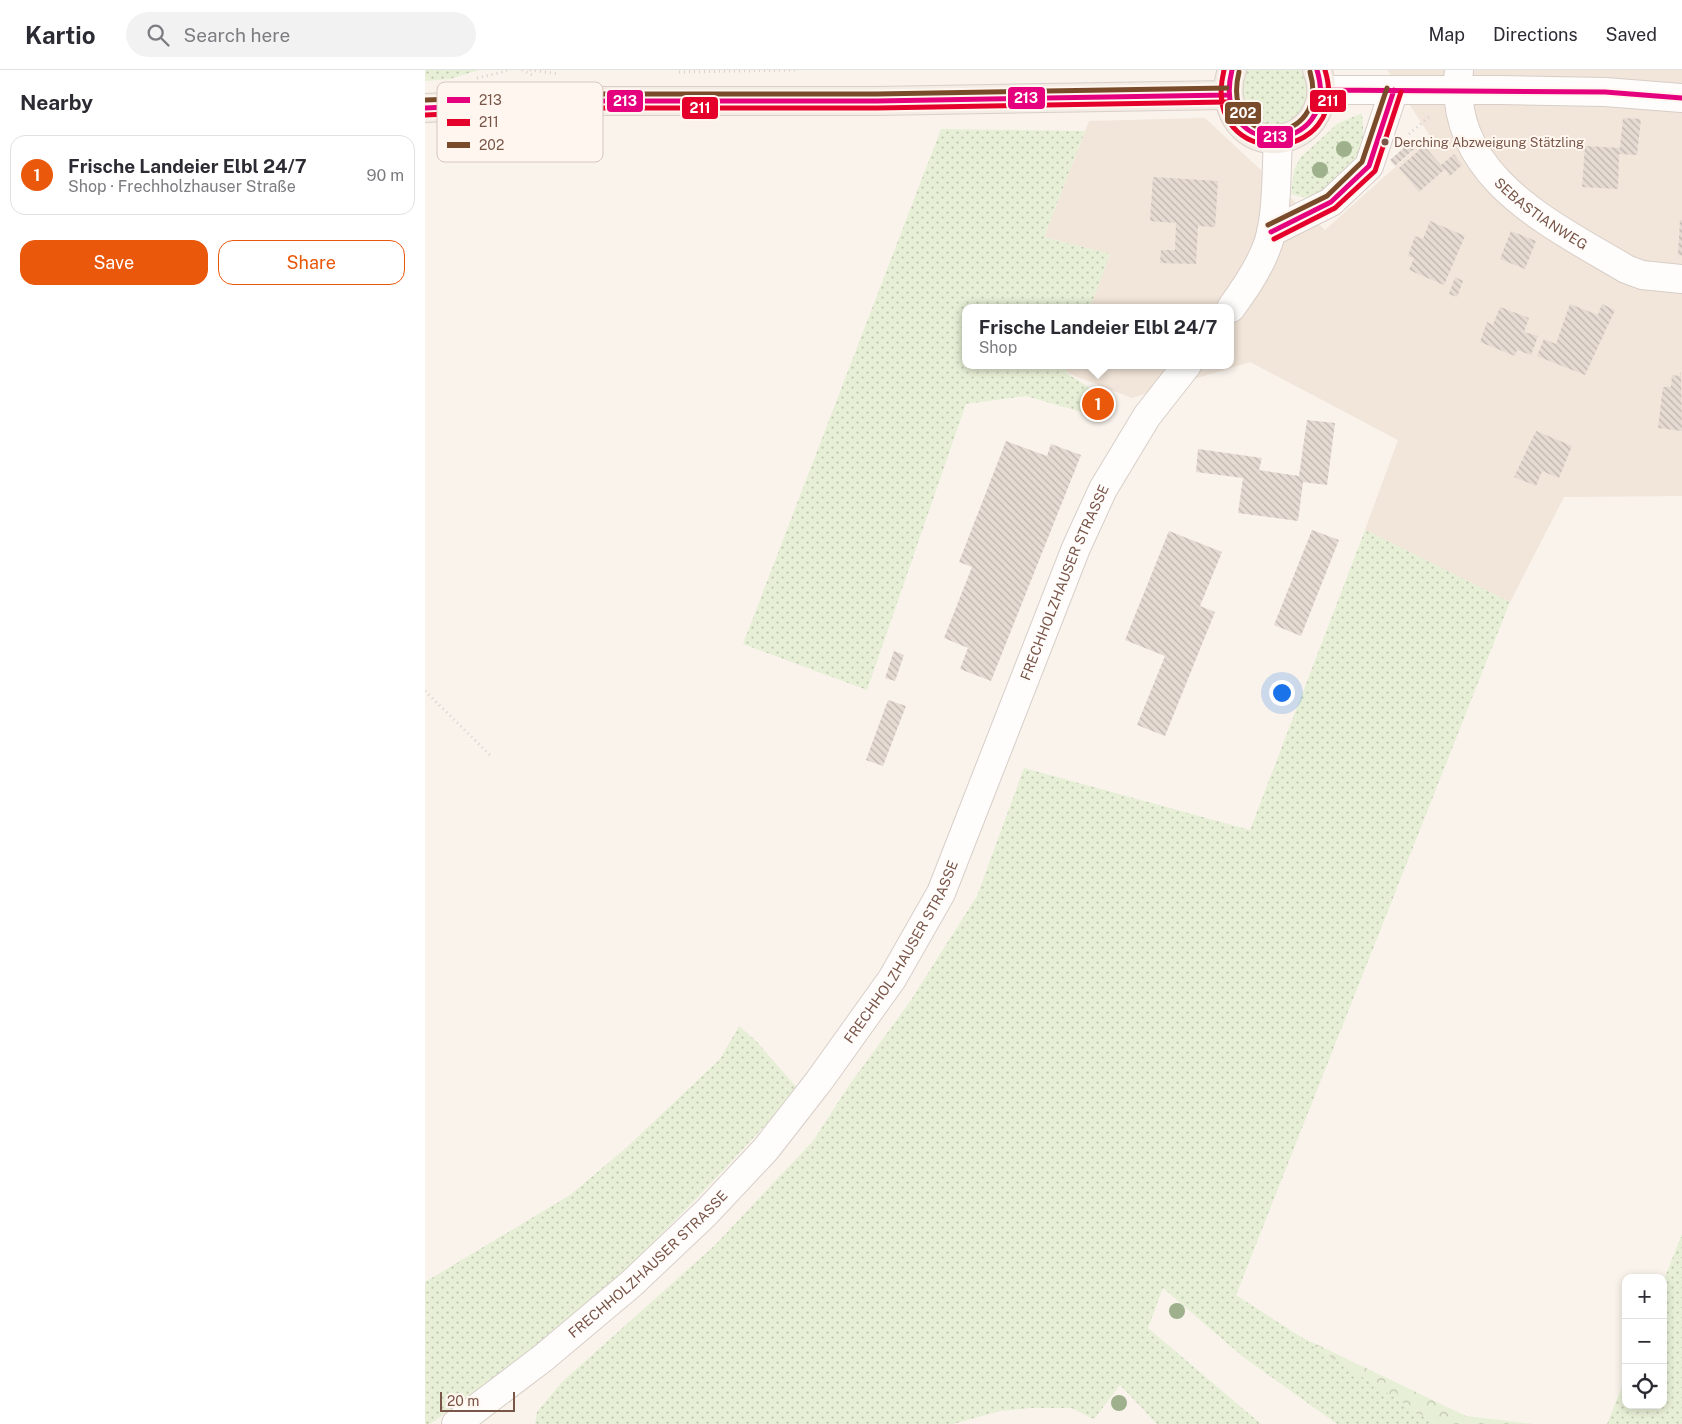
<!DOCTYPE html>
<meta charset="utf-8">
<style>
:root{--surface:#fff;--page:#f2f2f3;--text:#2b2b33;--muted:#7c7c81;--line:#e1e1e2;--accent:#ea580c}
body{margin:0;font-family:"Public Sans",sans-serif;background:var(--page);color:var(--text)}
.controls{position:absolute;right:15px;bottom:15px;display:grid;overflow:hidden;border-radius:10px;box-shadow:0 2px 8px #0003}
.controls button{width:45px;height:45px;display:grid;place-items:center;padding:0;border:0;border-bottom:1px solid var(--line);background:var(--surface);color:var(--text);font:25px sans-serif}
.scale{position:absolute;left:15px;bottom:12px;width:75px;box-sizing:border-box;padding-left:5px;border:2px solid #7a5649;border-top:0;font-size:14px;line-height:18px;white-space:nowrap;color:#7a5649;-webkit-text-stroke:4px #fff7ef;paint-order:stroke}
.you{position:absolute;left:856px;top:622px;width:18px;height:18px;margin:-12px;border:4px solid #fff;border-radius:50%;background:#1a73e8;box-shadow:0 0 0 8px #1a73e833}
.badge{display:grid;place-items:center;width:32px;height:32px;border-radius:50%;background:var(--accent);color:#fff;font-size:16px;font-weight:700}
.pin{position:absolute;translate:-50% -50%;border:2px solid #fff;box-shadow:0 1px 5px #0006}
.popup{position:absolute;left:537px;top:234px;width:272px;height:65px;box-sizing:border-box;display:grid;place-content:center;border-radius:10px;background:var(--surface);filter:drop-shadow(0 1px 4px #0005);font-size:16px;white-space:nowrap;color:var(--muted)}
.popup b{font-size:19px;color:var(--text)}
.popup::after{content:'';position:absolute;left:50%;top:100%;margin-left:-10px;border:10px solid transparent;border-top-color:var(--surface)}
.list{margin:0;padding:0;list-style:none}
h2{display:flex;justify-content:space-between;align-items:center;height:65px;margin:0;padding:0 20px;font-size:21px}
h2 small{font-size:16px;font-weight:400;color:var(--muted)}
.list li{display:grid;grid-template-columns:32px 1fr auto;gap:15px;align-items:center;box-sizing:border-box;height:80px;margin:0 10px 10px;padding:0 10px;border:1px solid var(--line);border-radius:15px}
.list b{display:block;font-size:19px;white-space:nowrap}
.list p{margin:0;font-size:16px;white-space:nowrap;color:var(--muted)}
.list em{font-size:16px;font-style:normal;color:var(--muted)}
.actions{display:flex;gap:10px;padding:15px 20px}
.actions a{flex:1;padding:11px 0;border:1px solid var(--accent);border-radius:15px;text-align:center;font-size:18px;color:var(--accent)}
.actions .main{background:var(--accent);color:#fff}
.icon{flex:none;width:28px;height:28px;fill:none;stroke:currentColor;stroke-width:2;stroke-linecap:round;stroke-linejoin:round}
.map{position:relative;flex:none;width:1257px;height:1354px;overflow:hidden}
header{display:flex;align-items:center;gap:30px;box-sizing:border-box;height:70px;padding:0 25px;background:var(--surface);border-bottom:1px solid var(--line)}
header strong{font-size:24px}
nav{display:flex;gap:28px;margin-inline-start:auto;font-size:18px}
.search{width:350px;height:45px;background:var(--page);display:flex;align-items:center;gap:12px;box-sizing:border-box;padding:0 18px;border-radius:28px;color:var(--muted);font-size:19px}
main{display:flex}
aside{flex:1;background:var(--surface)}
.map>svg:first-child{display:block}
.residential{fill:#f2e5d9}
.grass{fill:url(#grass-dots)}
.forest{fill:url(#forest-crowns)}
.building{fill:url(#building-back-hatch)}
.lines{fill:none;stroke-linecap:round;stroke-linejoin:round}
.minor-casing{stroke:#d8cec8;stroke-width:30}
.major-casing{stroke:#dacfc9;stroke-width:30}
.path{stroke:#dbd1cd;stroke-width:3;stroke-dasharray:1 4;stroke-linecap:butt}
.minor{stroke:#fefdfc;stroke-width:28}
.major{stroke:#f3ede6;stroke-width:28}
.bus-1-casing{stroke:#fff7ef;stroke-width:9}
.bus-2-casing{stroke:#fff7ef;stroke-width:9}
.bus-3-casing{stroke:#fff7ef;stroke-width:9}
.bus-1{stroke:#e5007d;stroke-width:5}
.bus-2{stroke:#e4002b;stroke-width:5}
.bus-3{stroke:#7a4b2a;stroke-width:5}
.tree{fill:#9eb08c}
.bus-dot{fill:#7a5649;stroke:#fff7ef;stroke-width:2}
.labels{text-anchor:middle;stroke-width:4;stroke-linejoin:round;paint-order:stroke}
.bus-label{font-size:13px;fill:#7a5649;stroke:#fff7ef;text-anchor:start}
.street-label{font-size:14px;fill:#7a5649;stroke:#fff7ef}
.key{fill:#fff7ef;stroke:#d7c7bd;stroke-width:1}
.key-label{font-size:14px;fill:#7a5649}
.line-badge{stroke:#fff7ef;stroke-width:2}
.badge-label{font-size:14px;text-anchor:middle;font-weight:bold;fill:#fff}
</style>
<header>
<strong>Kartio</strong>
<div class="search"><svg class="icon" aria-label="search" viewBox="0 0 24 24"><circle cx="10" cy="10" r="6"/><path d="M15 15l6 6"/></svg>Search here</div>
<nav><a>Map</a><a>Directions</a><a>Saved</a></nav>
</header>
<main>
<aside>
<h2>Nearby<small></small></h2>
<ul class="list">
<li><span class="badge">1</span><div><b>Frische Landeier Elbl 24/7</b><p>Shop · Frechholzhauser Straße</p></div><em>90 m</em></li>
</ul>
<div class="actions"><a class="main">Save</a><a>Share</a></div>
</aside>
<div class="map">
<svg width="1257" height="1354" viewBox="0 0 1257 1354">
<defs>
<pattern id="grass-dots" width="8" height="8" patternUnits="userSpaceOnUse" patternTransform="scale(1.25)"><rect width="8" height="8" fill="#e7f0d6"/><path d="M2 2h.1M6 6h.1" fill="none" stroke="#c0c5b0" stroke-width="1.8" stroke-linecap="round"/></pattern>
<pattern id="forest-crowns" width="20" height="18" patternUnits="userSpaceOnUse" patternTransform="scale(1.25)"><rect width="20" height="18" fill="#e7f0d6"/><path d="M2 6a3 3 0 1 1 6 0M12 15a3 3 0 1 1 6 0" fill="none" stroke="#c0c5b0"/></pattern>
<pattern id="building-back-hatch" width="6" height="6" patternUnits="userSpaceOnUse" patternTransform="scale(1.25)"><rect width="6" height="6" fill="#e6dbd3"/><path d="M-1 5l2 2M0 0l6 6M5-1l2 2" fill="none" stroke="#bfb4ad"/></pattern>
</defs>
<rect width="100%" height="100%" fill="#f9f3ec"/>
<path class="residential" d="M962 0H1257V426L1139 427 1085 532 940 460 973 370 825 292 707 328 640 302 643 295H806V238H665L685 184 619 167 664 51 780 48 900 160 1005 66Z"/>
<path class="grass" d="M0 0H54L25 9 0 11Z
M822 0H878C889 15 884 42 868 51 854 60 828 56 820 40 819 37 818 32 818 29 815 17 815 11 822 0Z
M937 43 939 73 935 87 894 127 882 128 866 124 869 100 875 88 912 54Z
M516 59 660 61 619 167 685 184 665 238H540V295H643L641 303 668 320 660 343 601 326 541 334 442 620 318 574Z
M940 460 1085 532 811 1225 1011 1354H912L817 1286 738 1218 723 1258 836 1354H732L695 1315 669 1349 646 1338H605L575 1341 528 1354H110L112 1342 137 1312 289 1176 388 1071 425 1014 484 933 552 826 599 698 825 760Z
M314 956 332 972 373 1019C319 1079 264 1138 206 1194 145 1253 75 1306 5 1354H0V1212L145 1125 201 1078 295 989Z
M1257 1164V1354H1182L1201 1307V1335H1238V1212Z"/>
<path class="forest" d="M872 1265 1041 1346 1107 1354H1011Z"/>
<path class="building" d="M1198 48 1216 49 1212 85 1194 84 1193 119 1157 117 1160 76 1195 78Z
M989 69 994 75 970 96 965 90Z
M999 76 1016 95 1029 84 1037 95 1025 106 1020 99 994 122 974 98Z
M728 107 793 111 790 157 773 156 771 194 735 193 736 180H750L751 153 725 151Z
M1255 150H1257V186L1253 185Z
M1005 151 1040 166 1019 215 984 200 989 188 983 186 990 166 998 169Z
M1086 161 1111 171 1100 199 1075 189Z
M1030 207 1038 211 1032 227 1024 224Z
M1145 234 1173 245 1177 234 1190 240 1160 305 1112 286 1119 269 1131 274Z
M1075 237 1104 248 1099 262 1113 266 1106 285 1092 280 1090 286 1055 272 1062 252 1068 255Z
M1256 301 1257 361 1233 358 1238 317H1246L1247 305 1255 306Z
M670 325 681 329 676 343 665 339Z
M882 350 910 353 902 415 878 412 873 451 813 443 818 408 771 402 773 379 837 388 834 400 874 406Z
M1111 361 1147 376 1134 408 1117 401 1111 416 1089 407Z
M581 371 622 386 626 374 656 385 566 611 535 599 543 578 519 568 547 497 534 492Z
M887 460 914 470 876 566 849 555Z
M744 461 797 482 775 536 790 542 740 666 712 655 740 586 700 570Z
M469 581 479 585 470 611 460 608Z
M463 630 481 636 458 696 441 690Z"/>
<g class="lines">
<g class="minor-casing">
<g id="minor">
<path id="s1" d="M1034 0C1022 106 1124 153 1201 199L1217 205 1257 209"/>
<path d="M897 20H1076L1180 22 1257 28"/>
<path d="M846 162 906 132 944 96 969 20"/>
<path d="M806 238C819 220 833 200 841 179 853 151 851 100 853 69"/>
<path id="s2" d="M31 1354 118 1288 206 1214 281 1143 341 1079 394 1011 467 909 516 823 651 478 678 419 722 346 762 295"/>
</g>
</g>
<g class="major-casing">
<path id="major" d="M807 0C795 32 815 72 853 69 887 65 905 30 892 0
M0 38 164 31H452L802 25"/>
</g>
<path class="path" d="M97 0 109 6
M105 0 134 4
M254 2 371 0
M52 8 86 0
M984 64 1004 47
M0 621 65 685"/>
<use href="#minor" class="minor"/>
<use href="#major" class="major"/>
<g class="bus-1-casing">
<path id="bus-1" d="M807 0C784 93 918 87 892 0
M897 20 1180 22 1257 28
M0 38 164 31H452L802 25
M846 162 906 132 944 96 969 20"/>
</g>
<g class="bus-2-casing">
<path id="bus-2" d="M799 0C774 104 929 96 900 0
M0 45 164 38H452L802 32
M849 169 910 138 950 101 976 22"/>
</g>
<g class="bus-3-casing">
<path id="bus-3" d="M814 2C794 83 907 77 885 2
M0 30 164 24H452L802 18
M843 155 902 126 937 92 962 18"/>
</g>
<use href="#bus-1" class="bus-1"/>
<use href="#bus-2" class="bus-2"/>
<use href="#bus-3" class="bus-3"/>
</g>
<g class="tree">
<circle cx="919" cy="79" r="8"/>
<circle cx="895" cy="100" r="8"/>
<circle cx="752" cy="1241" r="8"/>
<circle cx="694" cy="1333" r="8"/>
</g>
<circle class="bus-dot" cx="960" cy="72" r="4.5"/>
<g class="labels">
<g class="bus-label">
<text x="969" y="77">Derching Abzweigung Stätzling</text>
</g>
<g class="street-label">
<text dy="5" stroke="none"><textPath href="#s1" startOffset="176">SEBASTIANWEG</textPath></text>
<text dy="5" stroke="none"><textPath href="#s2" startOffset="1060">FRECHHOLZHAUSER STRASSE</textPath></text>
<text dy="5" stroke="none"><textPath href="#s2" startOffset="655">FRECHHOLZHAUSER STRASSE</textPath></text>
<text dy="5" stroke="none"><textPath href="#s2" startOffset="250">FRECHHOLZHAUSER STRASSE</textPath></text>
</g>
</g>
<rect x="12" y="12" width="166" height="80" rx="8" class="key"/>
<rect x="22" y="27" width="23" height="6" fill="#e5007d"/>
<rect x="22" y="49" width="23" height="7" fill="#e4002b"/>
<rect x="22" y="72" width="23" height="6" fill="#7a4b2a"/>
<g class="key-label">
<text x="54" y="35">213</text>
<text x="54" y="57">211</text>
<text x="54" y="80">202</text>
</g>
<g class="line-badge">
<rect x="582" y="16" width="39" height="24" rx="5" fill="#e5007d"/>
<rect x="884" y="19" width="38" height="24" rx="5" fill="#e4002b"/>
<rect x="181" y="19" width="38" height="24" rx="5" fill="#e5007d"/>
<rect x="256" y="26" width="38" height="24" rx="5" fill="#e4002b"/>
<rect x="799" y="31" width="38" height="24" rx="5" fill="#7a4b2a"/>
<rect x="831" y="55" width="38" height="24" rx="5" fill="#e5007d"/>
</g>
<g class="badge-label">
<text x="601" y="33">213</text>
<text x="903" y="36">211</text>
<text x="200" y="36">213</text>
<text x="275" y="43">211</text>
<text x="818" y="48">202</text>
<text x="850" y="72">213</text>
</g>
</svg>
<div class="controls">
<button>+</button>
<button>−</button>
<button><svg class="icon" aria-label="locate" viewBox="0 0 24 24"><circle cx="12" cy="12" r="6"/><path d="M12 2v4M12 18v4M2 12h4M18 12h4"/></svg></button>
</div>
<div class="scale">20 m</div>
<div class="you"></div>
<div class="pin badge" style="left:673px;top:334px">1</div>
<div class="popup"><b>Frische Landeier Elbl 24/7</b>Shop</div>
</div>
</main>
